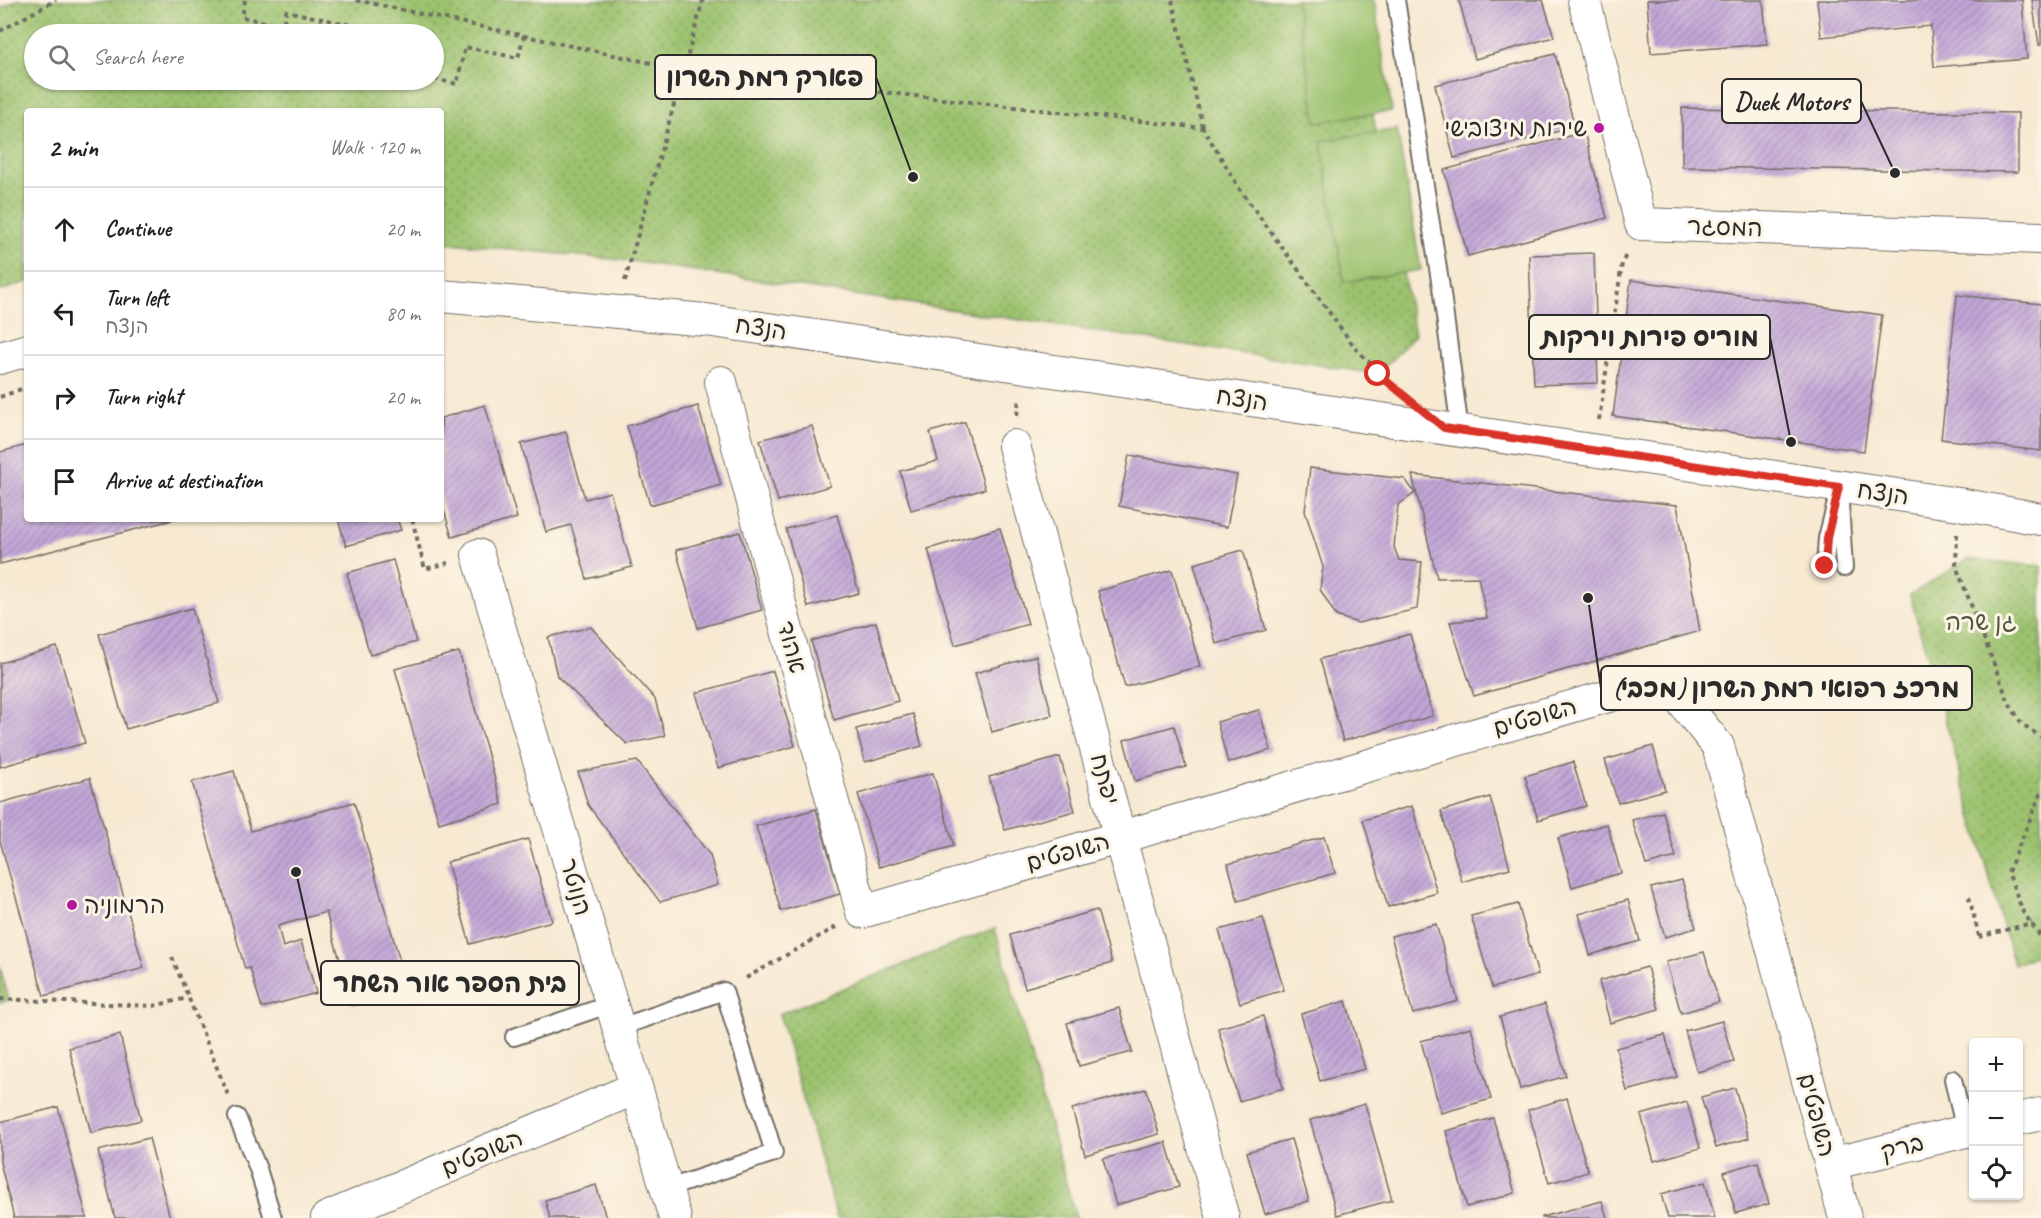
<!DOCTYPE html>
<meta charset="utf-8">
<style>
:root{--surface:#fff;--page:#f6f6f6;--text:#202124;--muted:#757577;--line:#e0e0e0}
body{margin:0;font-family:Caveat,"Playpen Sans Hebrew",sans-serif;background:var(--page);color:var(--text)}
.controls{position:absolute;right:18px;bottom:18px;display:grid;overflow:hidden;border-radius:6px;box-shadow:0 2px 4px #0004}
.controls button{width:54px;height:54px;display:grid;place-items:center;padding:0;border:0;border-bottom:2px solid var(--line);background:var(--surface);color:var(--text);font:30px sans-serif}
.stop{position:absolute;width:18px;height:18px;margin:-14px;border:4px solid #d93025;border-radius:50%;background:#fff}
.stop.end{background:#d93025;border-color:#fff;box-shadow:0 2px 6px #0008}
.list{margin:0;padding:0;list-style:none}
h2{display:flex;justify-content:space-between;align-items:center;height:78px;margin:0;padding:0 24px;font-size:26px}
h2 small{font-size:20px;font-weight:400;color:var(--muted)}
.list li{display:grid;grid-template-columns:39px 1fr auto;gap:18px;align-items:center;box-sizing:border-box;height:84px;padding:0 24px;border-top:2px solid var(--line)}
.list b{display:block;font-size:22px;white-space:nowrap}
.list p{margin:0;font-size:20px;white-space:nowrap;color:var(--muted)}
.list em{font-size:20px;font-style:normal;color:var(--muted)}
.icon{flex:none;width:33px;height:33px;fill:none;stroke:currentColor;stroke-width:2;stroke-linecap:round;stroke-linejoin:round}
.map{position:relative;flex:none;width:2041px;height:1218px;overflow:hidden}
.search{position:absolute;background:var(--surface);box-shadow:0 2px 4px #0004;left:24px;top:24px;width:420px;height:66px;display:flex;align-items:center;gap:15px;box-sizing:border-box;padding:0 21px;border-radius:33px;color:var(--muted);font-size:22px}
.panel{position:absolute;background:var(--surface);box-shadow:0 2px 4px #0004;left:24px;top:108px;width:420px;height:414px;border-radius:6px}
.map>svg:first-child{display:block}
.green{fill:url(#green-dots);stroke:#63764c;stroke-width:1.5;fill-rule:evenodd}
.pitch{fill:#9bc26e;stroke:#63764c;stroke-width:1.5}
.building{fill:url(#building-hatch)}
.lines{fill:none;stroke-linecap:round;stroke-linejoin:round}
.service-casing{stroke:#726e65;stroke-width:20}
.minor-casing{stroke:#726e65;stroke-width:34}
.path{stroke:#726e65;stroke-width:4;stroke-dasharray:4.5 4.5;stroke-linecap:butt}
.service{stroke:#fff;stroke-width:16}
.minor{stroke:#fff;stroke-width:32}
.route{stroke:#d93025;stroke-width:8}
.poi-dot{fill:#b5179e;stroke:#fcf5e5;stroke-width:2}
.labels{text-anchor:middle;stroke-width:6;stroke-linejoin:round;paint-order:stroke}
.poi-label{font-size:24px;fill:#2b2b2b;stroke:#fcf5e5;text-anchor:end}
.street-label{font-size:24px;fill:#2b2b2b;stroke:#fcf5e5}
.park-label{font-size:24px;fill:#4d583f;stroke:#fcf5e5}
.leader{fill:none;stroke:#2b2b2b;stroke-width:2}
.callout-dot{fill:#2b2b2b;stroke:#fcf5e5;stroke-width:2}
.callout{fill:#fcf5e5;stroke:#2b2b2b;stroke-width:2}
.callout-label{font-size:26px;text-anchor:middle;font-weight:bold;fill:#2b2b2b}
</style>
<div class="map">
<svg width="2041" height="1218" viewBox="0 0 2041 1218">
<defs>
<pattern id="green-dots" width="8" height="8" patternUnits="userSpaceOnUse" patternTransform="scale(1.5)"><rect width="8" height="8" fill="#9bc26e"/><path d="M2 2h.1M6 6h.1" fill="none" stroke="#7f9e5b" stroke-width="1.8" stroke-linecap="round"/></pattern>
<pattern id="building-hatch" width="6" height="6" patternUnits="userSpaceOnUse" patternTransform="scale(1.5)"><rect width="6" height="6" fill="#c2a6d7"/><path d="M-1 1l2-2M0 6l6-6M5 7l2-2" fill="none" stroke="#9e87af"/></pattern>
</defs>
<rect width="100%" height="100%" fill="#fcf5e5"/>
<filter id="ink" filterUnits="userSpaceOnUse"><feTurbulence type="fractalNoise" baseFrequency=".0167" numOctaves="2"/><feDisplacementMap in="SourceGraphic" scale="12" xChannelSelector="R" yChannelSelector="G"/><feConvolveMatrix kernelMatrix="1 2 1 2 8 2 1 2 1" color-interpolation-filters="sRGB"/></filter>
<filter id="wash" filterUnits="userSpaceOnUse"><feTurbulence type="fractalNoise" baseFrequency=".008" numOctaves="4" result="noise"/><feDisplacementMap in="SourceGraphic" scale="24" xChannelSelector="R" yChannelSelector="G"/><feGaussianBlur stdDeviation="1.35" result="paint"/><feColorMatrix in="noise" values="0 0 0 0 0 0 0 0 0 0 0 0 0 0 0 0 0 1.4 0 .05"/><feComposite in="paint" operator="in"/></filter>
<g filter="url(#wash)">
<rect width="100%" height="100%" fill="#f7e9d2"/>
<path class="green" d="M17 0H1351L1415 335 1378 374 630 261 441 242V111H27V282L0 291V9ZM34 34H434V80H34Z
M1968 559 2041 566V953L2014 965 1910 595Z
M995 928 1076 1218H837L779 1014Z
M0 967 9 1000 0 1003Z"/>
<path class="pitch" d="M1296 0H1374L1392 111 1316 122Z
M1397 129 1421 270 1344 282 1321 141Z"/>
<g id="blocks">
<path class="building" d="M1459 0H1543L1554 37 1475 59Z
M1647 0H1763L1767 44 1651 53Z
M1817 0H2022L2027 59 1934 67 1931 26 1821 37Z
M2032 0H2041V45H2039Z
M1555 54 1575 127 1454 158 1435 85Z
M1682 108 2018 113V172L1682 167Z
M1584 132 1607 218 1468 256 1444 170Z
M1594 253 1598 383 1534 385 1529 255Z
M1631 280 1882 315 1864 451 1613 416Z
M1957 295 2041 304V451L1941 439Z
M485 405 517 518 452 537 441 500V418Z
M698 406 721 485 650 505 627 426Z
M965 422 985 489 911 510 900 471 938 461 930 432Z
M812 426 830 486 778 501 760 440Z
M566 432 585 499 610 492 632 567 587 579 571 525 546 532 521 444Z
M27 445V519L172 520 0 564V452Z
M1129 455 1237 475 1227 527 1119 506Z
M1310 468 1405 479 1415 493 1398 505 1394 547 1399 560 1422 562 1417 609 1358 623 1336 616 1320 589 1323 567 1305 511Z
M1412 475 1677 505 1700 631 1474 696 1450 622 1487 618 1478 577 1437 578Z
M837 515 859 593 808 607 786 529Z
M338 519H397L401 530 346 546Z
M1000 528 1028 624 955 645 928 549Z
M740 532 762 610 698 628 676 550Z
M1243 550 1266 630 1216 644 1194 564Z
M393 560 416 642 370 655 347 573Z
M1172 570 1200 666 1125 687 1098 591Z
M192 608 219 703 126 729 99 634Z
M876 622 898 701 834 720 811 641Z
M591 627 655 699 665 736 627 744 557 676 548 637Z
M1410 634 1433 716 1343 741 1320 659Z
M57 647 85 743 0 767V663Z
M459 652 502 804 439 823 395 669Z
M1036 656 1052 715 992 732 975 673Z
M773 671 795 746 718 768 696 693Z
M1259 710 1271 750 1228 763 1217 722Z
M913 714 922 746 865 762 856 729Z
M1174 726 1186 767 1135 781 1124 740Z
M1653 746 1665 790 1618 803 1605 760Z
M1060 757 1075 811 1005 830 989 777Z
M637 761 710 855 718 885 660 902 588 805 578 772Z
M1573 762 1586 806 1538 820 1525 776Z
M234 771 251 831 354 802 408 989 353 1005 326 912 278 926 283 947 301 941 316 993 262 1008 250 968 245 969 192 782Z
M933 773 954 846 879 867 858 794Z
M90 778 144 968 44 996 0 841V803Z
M1490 797 1510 868 1462 882 1441 811Z
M1412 806 1437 893 1388 907 1363 820Z
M816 809 840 894 781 911 756 826Z
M1663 812 1676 857 1646 865 1632 820Z
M1607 824 1621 873 1572 887 1558 838Z
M1324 837 1335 873 1238 901 1228 864Z
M528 839 552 921 470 944 447 862Z
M1682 880 1696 928 1665 937 1651 888Z
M1628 900 1640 941 1590 955 1579 914Z
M1518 904 1538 975 1492 988 1471 916Z
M1097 910 1112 963 1025 988 1010 935Z
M1263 918 1284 990 1240 1003 1219 930Z
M1436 924 1458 1001 1413 1014 1391 936Z
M1704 952 1719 1002 1681 1013 1666 962Z
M1647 967 1659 1009 1610 1023 1599 981Z
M1346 1001 1365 1069 1320 1081 1301 1014Z
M1545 1004 1566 1076 1520 1089 1500 1017Z
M1119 1008 1132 1052 1079 1066 1067 1023Z
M1263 1016 1283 1088 1239 1101 1218 1028Z
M1722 1021 1734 1062 1697 1072 1685 1031Z
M1471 1027 1491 1099 1441 1113 1421 1041Z
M120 1035 141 1120 91 1133 69 1048Z
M1665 1035 1677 1077 1627 1091 1616 1048Z
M1735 1088 1749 1138 1716 1148 1701 1097Z
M1146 1089 1159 1134 1085 1155 1072 1109Z
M1567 1098 1588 1172 1549 1183 1528 1110Z
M1687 1102 1700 1148 1654 1161 1641 1115Z
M1365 1104 1392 1200 1337 1215 1310 1120Z
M58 1107 87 1218H14L0 1162V1122Z
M1493 1118 1515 1193 1467 1207 1446 1131Z
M149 1138 170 1218H115L98 1151Z
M1291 1139 1309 1201 1265 1214 1247 1152Z
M1166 1142 1179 1187 1116 1205 1103 1159Z
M1758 1162 1769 1204 1736 1213 1724 1172Z
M1705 1182 1715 1218H1668L1661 1194Z
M596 1185 606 1218H550L545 1200Z
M1602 1201 1607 1218H1542V1217Z"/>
</g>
</g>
<g filter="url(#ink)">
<use href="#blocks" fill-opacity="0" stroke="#726e65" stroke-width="1.5"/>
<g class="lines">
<g class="service-casing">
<path id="service" d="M1396 0 1442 294 1460 431
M1839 487 1844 568
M1825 566 1827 538 1836 503
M618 1028 724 991 774 1153 666 1189
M514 1037 611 1004
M1953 1079 1965 1131
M237 1117 258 1169 273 1218"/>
</g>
<g class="minor-casing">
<path id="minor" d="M1584 0 1641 224 2041 238
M441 296 706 320 1959 504 2041 519
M0 358 27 350
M721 382 862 912 1636 688 1676 694 1718 746 1845 1218
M1014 446 1223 1218
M478 555 675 1218
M2018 1119 2041 1114
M1831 1164 1974 1129
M327 1218 636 1088"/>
</g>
<path class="path" d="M245 0 242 17 283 26 286 11 392 34
M356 0 684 70 1203 128 1241 191 1356 349 1395 388
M1172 0 1203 127
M0 31 56 0
M434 79 457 84 465 47 518 58 524 35
M625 281 703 0
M0 397 27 387
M1017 415 1019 399
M1599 420 1622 263 1627 253
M412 519 425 569 448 563
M1957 534 1956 566 2009 703 2022 724 2041 737
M2041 793 2008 872 2023 912 2041 937
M1969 897 1980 940
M1979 937 2032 923
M172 957 228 1095
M746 978 836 927
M0 999 153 1006 188 998"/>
<use href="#service" class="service"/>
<use href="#minor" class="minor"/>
</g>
</g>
<g class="lines" filter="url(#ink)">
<path class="route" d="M1378 374 1444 428 1839 487 1827 538 1825 566"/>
</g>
<g class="poi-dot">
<circle cx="1599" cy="128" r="6"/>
<circle cx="72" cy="905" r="6"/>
</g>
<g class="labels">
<g class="poi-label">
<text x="1587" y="136">שירות מיצובישי</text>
<text x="84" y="913" text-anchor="start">הרמוניה</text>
</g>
<g class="street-label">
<text transform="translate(1725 227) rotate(2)" y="8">המסגר</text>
<text transform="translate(761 328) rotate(8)" y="8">הנצח</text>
<text transform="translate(1242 399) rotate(8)" y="8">הנצח</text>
<text transform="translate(1883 493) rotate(8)" y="8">הנצח</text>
<text transform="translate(792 647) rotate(75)" y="8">אהוד</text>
<text transform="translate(1535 717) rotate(-16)" y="8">השופטים</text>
<text transform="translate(1105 779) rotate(75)" y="8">יפתח</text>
<text transform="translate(1068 852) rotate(-16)" y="8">השופטים</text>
<text transform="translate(576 887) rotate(74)" y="8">הנוטר</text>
<text transform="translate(1817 1115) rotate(75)" y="8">השופטים</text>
<text transform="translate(1902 1147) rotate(-14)" y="8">ברק</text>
<text transform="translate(482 1153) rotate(-23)" y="8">השופטים</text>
</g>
<g class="park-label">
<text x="1981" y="630">גן שרה</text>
</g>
</g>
<path class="leader" d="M913 177L876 77M1895 173L1861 101M1791 442L1770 337M1588 598L1601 688M296 872L321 983"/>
<g class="callout-dot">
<circle cx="913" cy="177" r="6"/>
<circle cx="1895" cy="173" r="6"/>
<circle cx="1791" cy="442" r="6"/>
<circle cx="1588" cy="598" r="6"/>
<circle cx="296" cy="872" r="6"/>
</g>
<g class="callout">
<rect x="655" y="55" width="221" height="44" rx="6"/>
<rect x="1722" y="79" width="139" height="44" rx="6"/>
<rect x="1529" y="315" width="241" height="44" rx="6"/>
<rect x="1601" y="666" width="371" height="44" rx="6"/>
<rect x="321" y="961" width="258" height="44" rx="6"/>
</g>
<g class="callout-label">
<text x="765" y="86">פארק רמת השרון</text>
<text x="1792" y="110">Duek Motors</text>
<text x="1650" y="346">מוריס פירות וירקות</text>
<text x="1786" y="697">מרכז רפואי רמת השרון (מכבי)</text>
<text x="450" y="992">בית הספר אור השחר</text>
</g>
</svg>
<div class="controls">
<button>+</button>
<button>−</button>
<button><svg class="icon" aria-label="locate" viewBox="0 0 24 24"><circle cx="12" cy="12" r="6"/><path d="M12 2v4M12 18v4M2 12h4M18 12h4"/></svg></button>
</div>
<div class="stop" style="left:1378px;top:374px"></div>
<div class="stop end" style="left:1825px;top:566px"></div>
<div class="search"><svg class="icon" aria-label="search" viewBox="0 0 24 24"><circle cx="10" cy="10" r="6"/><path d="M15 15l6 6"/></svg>Search here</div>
<section class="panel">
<h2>2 min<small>Walk · 120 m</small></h2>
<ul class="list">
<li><svg class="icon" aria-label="ahead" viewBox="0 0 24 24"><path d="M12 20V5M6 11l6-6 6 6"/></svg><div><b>Continue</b></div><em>20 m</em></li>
<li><svg class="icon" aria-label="left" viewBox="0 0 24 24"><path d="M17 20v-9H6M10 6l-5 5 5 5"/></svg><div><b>Turn left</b><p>הנצח</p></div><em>80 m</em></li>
<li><svg class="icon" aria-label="right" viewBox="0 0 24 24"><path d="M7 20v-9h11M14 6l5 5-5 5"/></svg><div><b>Turn right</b></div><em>20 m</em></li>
<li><svg class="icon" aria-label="arrive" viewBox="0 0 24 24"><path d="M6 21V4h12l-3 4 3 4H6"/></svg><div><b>Arrive at destination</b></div></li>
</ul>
</section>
</div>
